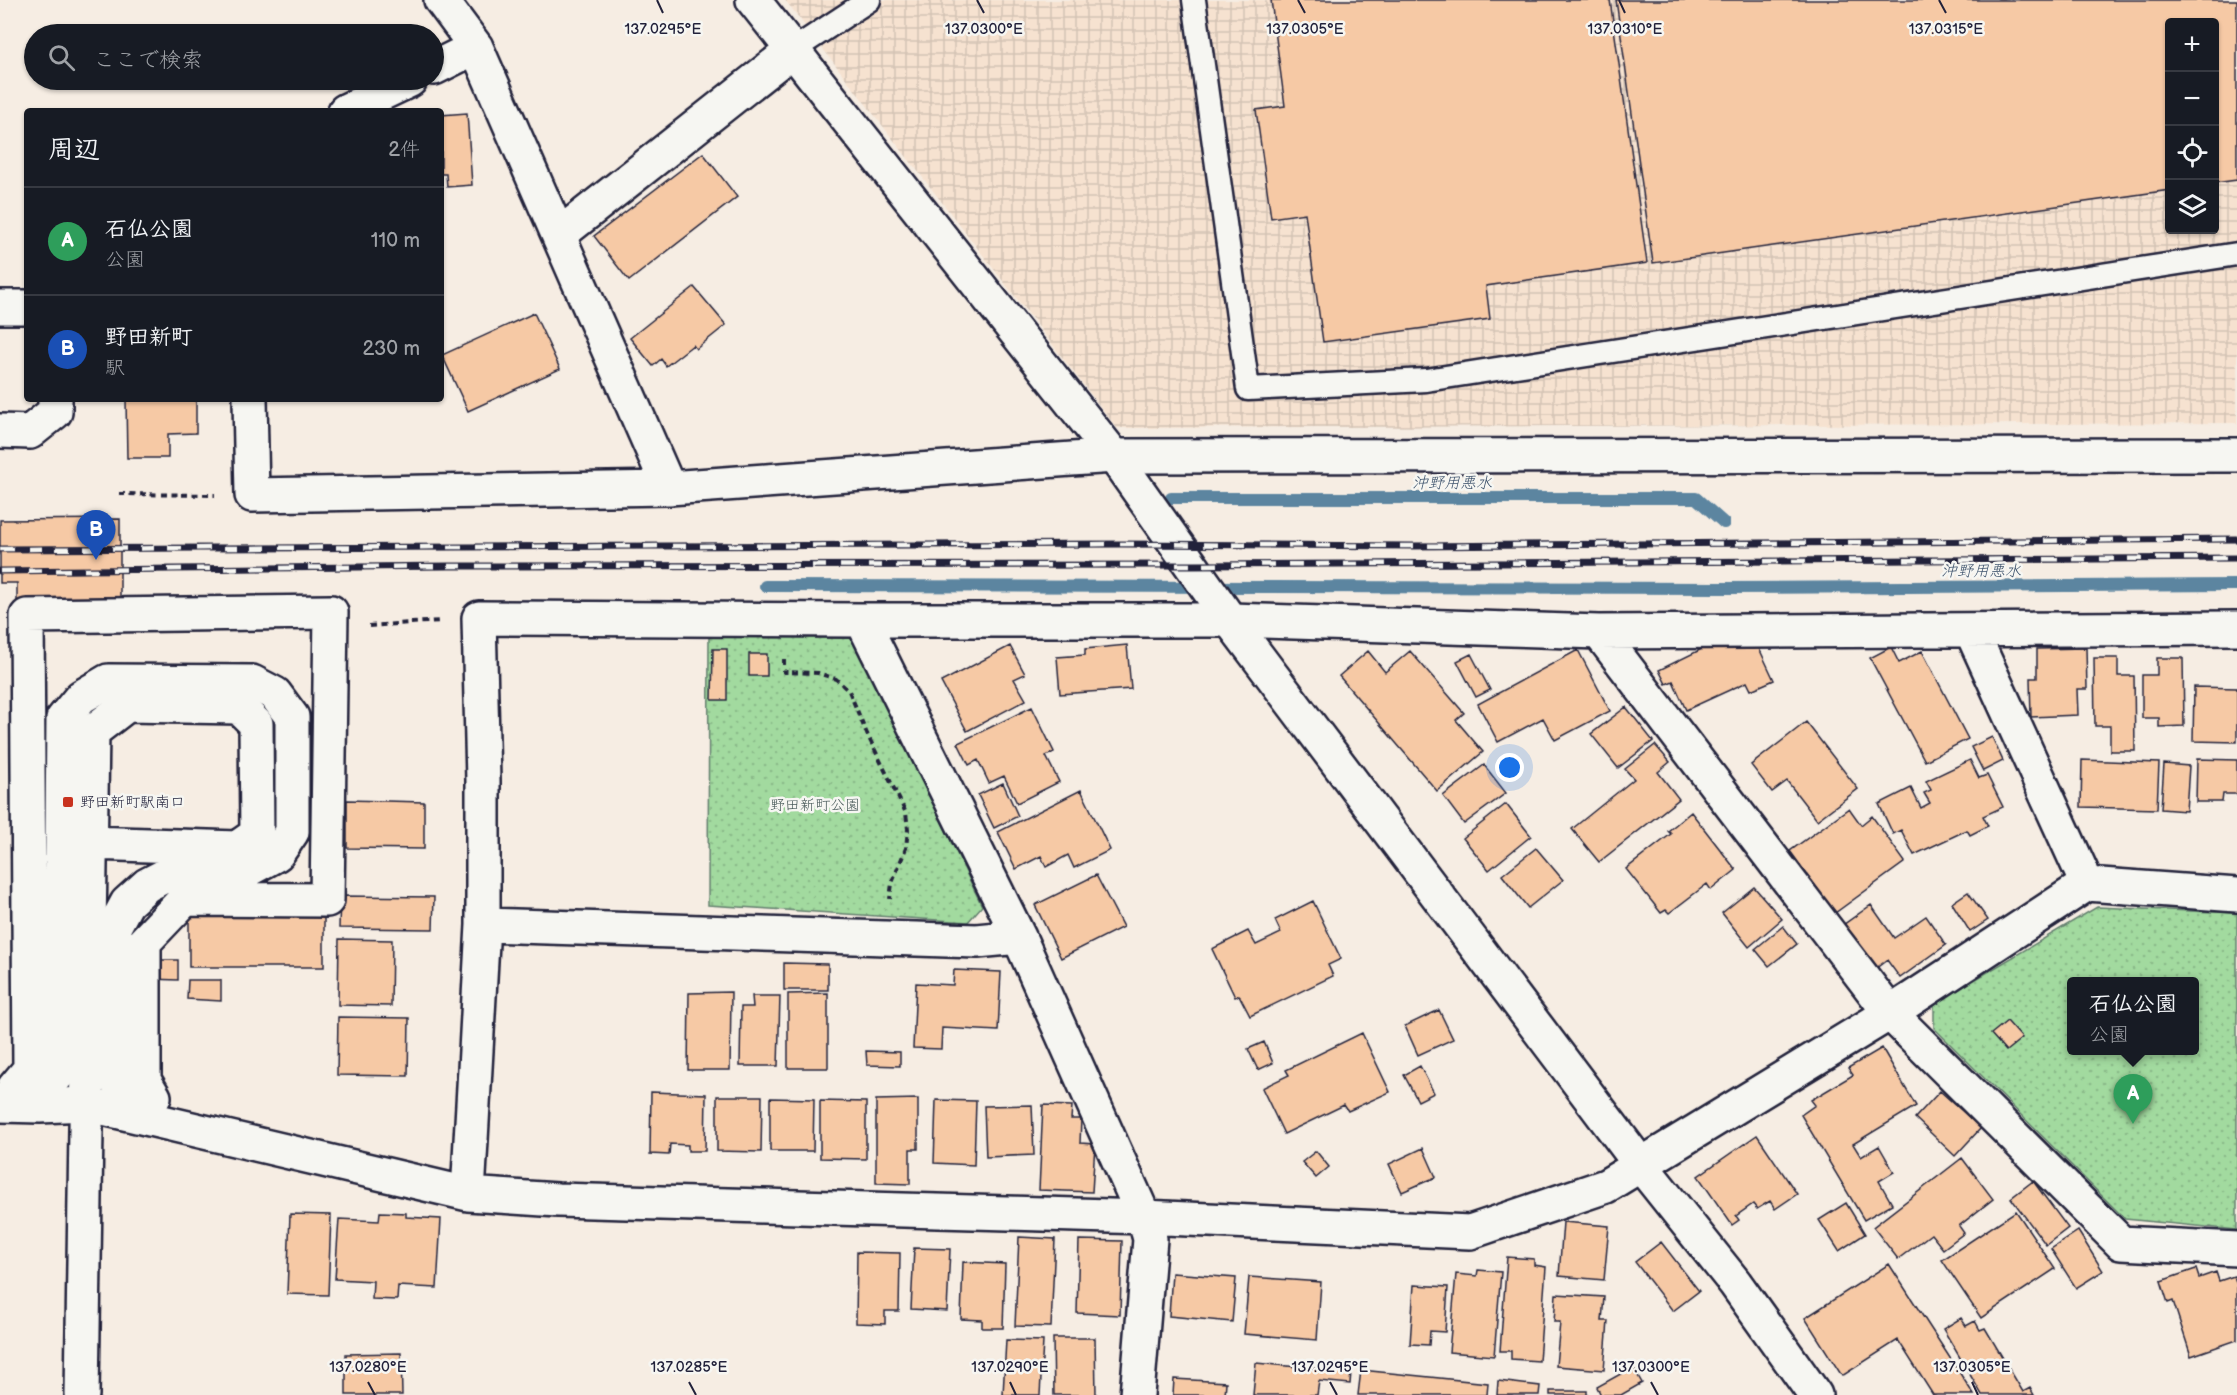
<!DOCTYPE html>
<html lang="ja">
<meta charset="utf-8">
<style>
:root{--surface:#171b24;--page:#242831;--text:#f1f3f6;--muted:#9ea1a6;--line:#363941;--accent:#ea580c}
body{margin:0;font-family:"Balsamiq Sans","Klee One",sans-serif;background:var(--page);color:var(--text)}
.controls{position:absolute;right:18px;top:18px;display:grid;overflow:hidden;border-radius:6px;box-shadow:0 2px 4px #0004}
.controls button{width:54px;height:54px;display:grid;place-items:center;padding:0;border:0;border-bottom:2px solid var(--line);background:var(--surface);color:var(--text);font:30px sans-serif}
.you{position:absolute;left:1510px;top:768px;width:21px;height:21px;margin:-15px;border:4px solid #fff;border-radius:50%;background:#1a73e8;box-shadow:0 0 0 9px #1a73e833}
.badge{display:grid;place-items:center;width:39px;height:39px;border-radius:50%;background:var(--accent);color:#fff;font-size:20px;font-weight:700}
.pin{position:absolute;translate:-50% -50px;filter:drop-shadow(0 2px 3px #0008)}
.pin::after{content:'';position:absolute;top:32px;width:21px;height:18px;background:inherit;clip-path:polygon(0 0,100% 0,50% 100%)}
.popup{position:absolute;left:2067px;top:977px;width:132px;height:78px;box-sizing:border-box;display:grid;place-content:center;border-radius:6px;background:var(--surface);filter:drop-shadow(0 2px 4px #0005);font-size:20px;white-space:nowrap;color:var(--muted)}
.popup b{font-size:22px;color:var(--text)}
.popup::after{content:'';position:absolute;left:50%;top:100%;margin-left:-12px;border:12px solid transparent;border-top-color:var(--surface)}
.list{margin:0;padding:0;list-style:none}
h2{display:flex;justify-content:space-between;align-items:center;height:78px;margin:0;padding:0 24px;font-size:26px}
h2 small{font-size:20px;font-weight:400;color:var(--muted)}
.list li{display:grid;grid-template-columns:39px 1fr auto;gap:18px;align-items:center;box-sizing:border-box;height:108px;padding:0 24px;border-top:2px solid var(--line)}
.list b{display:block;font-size:22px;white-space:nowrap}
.list p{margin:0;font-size:20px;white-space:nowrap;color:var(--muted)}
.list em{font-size:20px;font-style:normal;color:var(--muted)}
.icon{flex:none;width:33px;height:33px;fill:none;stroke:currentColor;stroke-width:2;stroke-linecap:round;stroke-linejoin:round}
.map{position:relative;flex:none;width:2237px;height:1395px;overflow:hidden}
.search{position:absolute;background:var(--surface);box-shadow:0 2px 4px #0004;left:24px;top:24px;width:420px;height:66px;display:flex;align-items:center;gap:15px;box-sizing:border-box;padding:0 21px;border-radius:33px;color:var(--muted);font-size:22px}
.panel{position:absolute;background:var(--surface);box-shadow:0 2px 4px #0004;left:24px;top:108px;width:420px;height:294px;border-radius:6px}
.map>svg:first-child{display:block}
.industrial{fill:url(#industrial-grid);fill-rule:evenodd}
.park{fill:url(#park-dots);stroke:#627e6d;stroke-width:1.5;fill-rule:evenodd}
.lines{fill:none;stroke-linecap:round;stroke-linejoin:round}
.stream{stroke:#5c85a0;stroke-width:12}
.building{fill:#f6c9a5;stroke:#22223b;stroke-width:1.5}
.service-casing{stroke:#22223b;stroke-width:27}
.pedestrian-casing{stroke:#22223b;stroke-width:38}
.minor-casing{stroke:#22223b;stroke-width:38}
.tertiary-casing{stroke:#22223b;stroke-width:38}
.path{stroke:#22223b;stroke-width:4;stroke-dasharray:6 4.5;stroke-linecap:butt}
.service{stroke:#f6f6f2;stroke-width:22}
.pedestrian{stroke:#f6f6f2;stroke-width:33}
.minor{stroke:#f6f6f2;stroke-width:33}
.tertiary{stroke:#f6f6f2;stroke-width:33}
.rail-casing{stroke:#22223b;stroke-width:7}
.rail{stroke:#f6f6f2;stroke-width:4.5;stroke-dasharray:14;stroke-linecap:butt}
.ticks{fill:none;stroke:#22223b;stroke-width:2}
.poi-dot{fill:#c8321e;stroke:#f6f6f2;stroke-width:2}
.labels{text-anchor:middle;stroke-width:5;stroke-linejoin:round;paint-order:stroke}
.poi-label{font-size:15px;fill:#22223b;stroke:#f6f6f2;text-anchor:start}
.park-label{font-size:15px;fill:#485959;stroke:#f6f6f2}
.water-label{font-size:16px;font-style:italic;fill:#3f546d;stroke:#f6f6f2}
.ticks-label{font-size:15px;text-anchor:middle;fill:#22223b;stroke:#f6f6f2;stroke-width:5;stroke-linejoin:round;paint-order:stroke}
</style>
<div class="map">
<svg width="2237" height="1395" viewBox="0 0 2237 1395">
<defs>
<pattern id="industrial-grid" width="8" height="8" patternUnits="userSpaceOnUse" patternTransform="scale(1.5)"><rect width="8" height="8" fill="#f6e2d0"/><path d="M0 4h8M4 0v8" fill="none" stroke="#d3c2b4"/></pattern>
<pattern id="park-dots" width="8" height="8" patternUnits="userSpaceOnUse" patternTransform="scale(1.5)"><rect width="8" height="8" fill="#a2da9f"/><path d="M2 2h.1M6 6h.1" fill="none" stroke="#8bbb8a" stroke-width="1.8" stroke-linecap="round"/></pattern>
</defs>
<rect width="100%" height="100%" fill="#f6ede3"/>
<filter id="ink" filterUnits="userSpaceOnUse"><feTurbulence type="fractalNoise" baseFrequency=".0167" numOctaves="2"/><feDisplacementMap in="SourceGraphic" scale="12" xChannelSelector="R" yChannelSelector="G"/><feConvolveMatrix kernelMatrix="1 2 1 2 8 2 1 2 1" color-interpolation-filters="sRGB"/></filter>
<g filter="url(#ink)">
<path class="industrial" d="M785 0H2237V423L1117 428ZM2170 22H2214V230H2170Z"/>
<path class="park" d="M709 636 854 638 982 906 968 922 708 905Z
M2097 907 2237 913V1230L2125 1219 1934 1028V1004ZM2072 982H2194V1050H2072Z"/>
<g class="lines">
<path class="stream" d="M1171 498H1696L1724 523
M765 586 1725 588 2237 585"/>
</g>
<path class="building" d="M1271 0H1610L1647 263 1486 286 1490 319 1323 342 1305 213 1271 218 1256 110 1285 106Z
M1616 0H2237V180L2214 183V22H2170V190L1653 263Z
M467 113 472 185 447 187 446 174H441V115Z
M703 153 737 197 629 281 594 236Z
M694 287 726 325 696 349 693 345 666 366 661 359 653 366 630 338Z
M534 313 560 369 468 411 442 355Z
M126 399H196V433L168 434V458H127Z
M120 519V608L17 609V583H0V520Z
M1127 645 1131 689 1060 694 1057 657 1085 655V649Z
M1010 646 1025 674 1014 679 1026 700 967 731 941 682Z
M1758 646 1774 680 1751 690 1747 682 1686 710 1673 681 1666 684 1659 670 1706 647Z
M1891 647 1899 663 1922 651 1968 739 1925 761 1870 658Z
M2086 648 2087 689H2077L2078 715 2031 717 2030 678H2037V649Z
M713 649H727V700H712Z
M1578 650 1610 711 1555 740 1543 718 1498 742 1478 704Z
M1368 651 1385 672 1410 651 1464 713 1456 720 1483 752 1437 791 1339 676Z
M749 654H767V676H749Z
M1471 654 1490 690 1476 697 1457 661Z
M2094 658H2118V676H2134L2135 751H2110V726H2095Z
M2157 658H2183L2184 726 2159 727V718H2142V675H2157Z
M2194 687 2237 688V742L2193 741Z
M1032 707 1054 752 1046 756 1059 782 1017 803 1004 776 989 783 978 760 969 765 958 743Z
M1626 707 1653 741 1618 768 1591 734Z
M1806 722 1858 789 1817 820 1787 781 1772 792 1751 765Z
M1992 737 2003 761 1983 771 1971 747Z
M1655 745 1670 762 1658 772 1679 799 1599 862 1572 829 1634 779 1625 769Z
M2197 759 2237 760V794H2223L2222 802H2196Z
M1970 760 1979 778 1987 775 2003 807 1983 816 1988 826 1970 835 1967 830 1914 855 1901 830 1893 834 1879 804 1911 788 1921 808 1930 803 1924 793 1931 790 1926 781Z
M2082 760 2159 763 2157 809 2081 807Z
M2164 764 2189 766 2186 811 2161 809Z
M1484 765 1506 793 1464 824 1443 796Z
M1003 783 1018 816 994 828 978 795Z
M1081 790 1110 850 1074 868 1068 855 1046 867 1041 856 1016 869 998 832Z
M347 800 424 802V849L347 848Z
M1506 804 1531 836 1489 870 1463 838Z
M1849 808 1861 825 1872 816 1905 862 1835 913 1790 851Z
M1691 812 1736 870 1711 890 1707 884 1669 913 1666 910 1661 913 1626 869 1671 834 1668 831Z
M1536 848 1563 880 1528 908 1502 875Z
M1096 875 1123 927 1061 958 1035 905Z
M1754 887 1782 919 1749 947 1722 913Z
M1968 892 1988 920 1970 932 1952 903Z
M340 896 434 897 433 929 339 928Z
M1313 901 1341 959 1328 965 1333 976 1250 1016 1239 995 1235 997 1212 949 1248 931 1256 945 1281 933 1275 920Z
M1871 905 1894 938 1926 916 1946 945 1900 978 1887 960 1875 969 1843 925Z
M189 907H324V967H189Z
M1783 926 1797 944 1769 966 1755 949Z
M339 939 392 940 391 1006 338 1005Z
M150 960H178V980L150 979Z
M784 963 828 964V990H784Z
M954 970 1001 972 998 1031 942 1028 941 1049 913 1048 916 983 953 985Z
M188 980H221V1001L187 999Z
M731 992 730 1070H688L689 993Z
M828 993V1068H788V994Z
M752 996H780L778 1066H740L741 1007H753Z
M1439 1010 1453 1039 1418 1055 1405 1026Z
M338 1017 409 1018 408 1076 337 1075Z
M2007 1021 2022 1038 2006 1051 1991 1034Z
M1362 1033 1390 1092 1348 1111 1344 1105 1284 1134 1262 1088 1289 1075 1286 1070Z
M1264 1042 1273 1063 1258 1070 1248 1049Z
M1882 1048 1916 1106 1853 1144 1861 1157 1879 1146 1894 1172 1879 1181 1892 1204 1864 1220 1801 1115 1815 1105 1811 1100 1853 1075 1848 1068Z
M866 1051 900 1052V1066L867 1065Z
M1420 1066 1434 1093 1418 1101 1404 1075Z
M1940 1091 1981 1128 1955 1156 1915 1118Z
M651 1092 706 1094 705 1151H688V1145L670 1144 669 1155 650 1154Z
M717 1096H762L761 1152 717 1151Z
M770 1098 814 1099 813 1151H770Z
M918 1099V1149H910V1184L876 1183V1100Z
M936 1100 976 1101 974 1165 934 1163Z
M820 1101 866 1102V1159L820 1158Z
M1032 1105 1034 1155 986 1157 984 1106Z
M1043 1105 1072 1106 1071 1119H1081L1080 1143 1095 1144 1092 1192 1039 1190Z
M1757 1135 1797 1194 1775 1209 1770 1201 1757 1209 1753 1204 1736 1216 1739 1220 1732 1225 1698 1176Z
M1423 1148 1436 1177 1402 1192 1389 1164Z
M1316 1151 1329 1167 1316 1178 1302 1162Z
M1962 1158 1993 1199 1959 1226 1964 1233 1943 1249 1931 1234 1898 1259 1873 1227Z
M2033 1181 2068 1228 2046 1245 2011 1198Z
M1846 1203 1865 1234 1839 1251 1819 1220Z
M2016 1211 2055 1269 1981 1318 1942 1260Z
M380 1212 406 1213V1217L441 1219 437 1288 398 1286 397 1300 372 1299 373 1281 335 1279 339 1219 379 1221Z
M290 1214 331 1215 328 1295 287 1294Z
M1563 1222 1609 1226 1604 1280 1559 1276Z
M2078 1231 2103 1271 2076 1288 2051 1249Z
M1019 1237 1055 1239 1051 1327 1015 1326Z
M1079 1240 1122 1241 1120 1315 1077 1313Z
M1661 1242 1699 1291 1673 1311 1635 1262Z
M914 1248 950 1249 947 1311 911 1309Z
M857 1252 900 1253 899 1311H885V1324L856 1323Z
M1507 1257 1534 1259V1265L1546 1267 1539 1361 1511 1359V1351H1500Z
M963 1262 1005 1264 1003 1328H982V1320L961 1319Z
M1889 1264 1974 1395H1933L1898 1340 1842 1376 1805 1318Z
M2196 1269 2199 1278 2216 1272 2219 1281 2234 1276 2237 1285V1340L2191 1356 2173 1301 2168 1303 2161 1281Z
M1478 1270 1501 1272 1494 1356 1449 1352 1456 1274 1477 1276Z
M1172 1273 1236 1278 1232 1322 1169 1316Z
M1249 1277 1321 1282 1317 1340 1244 1334Z
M1414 1285 1448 1287 1445 1332 1430 1331 1429 1345 1410 1344Z
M1556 1294 1604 1297 1602 1321H1608L1604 1370 1556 1366 1560 1322H1554Z
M1961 1318 1966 1326 1975 1321 1980 1330 1985 1328 2023 1392 2030 1388 2034 1395H1982L1943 1329Z
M1053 1338H1095L1096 1395H1054Z
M1006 1340 1043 1341 1040 1395H1003Z
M401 1353 402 1395H346V1354Z
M1256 1363 1351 1372 1350 1384 1319 1381 1317 1395H1253Z
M1633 1367 1642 1383 1621 1395H1601L1597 1387Z
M1361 1370 1488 1383 1487 1395H1358Z
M1174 1379 1226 1382 1225 1395H1173Z
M1498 1381 1540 1386 1539 1395H1497Z
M1550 1391H1587V1395H1550Z"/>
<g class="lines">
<g class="service-casing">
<path id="service" d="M1194 0 1248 389 1426 380 2237 254
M793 50 869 0"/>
</g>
<g class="pedestrian-casing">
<path id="pedestrian" d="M331 612 327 900 185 899 144 942V1080L154 1097 124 1089 112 1076 114 927 127 903 147 885 172 872 242 873 277 854 292 832V717L275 694 252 682 108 681 81 697 63 719 60 1071C50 1089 33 1088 14 1088L30 1069 27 616Z"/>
</g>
<g class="minor-casing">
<path id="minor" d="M441 0 476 47 669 488
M434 68 476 47
M345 111 410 80
M559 235 793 50
M250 399 252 495 669 488 1114 456 2237 455
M862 620 1019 937 1144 1217 1150 1239 1137 1395
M1599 632 1890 1013 2121 1243 2237 1249
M2087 884 2237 895
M483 925 977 941 1019 937
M0 1105 40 1106 86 1104 468 1194 558 1200 1144 1217 1470 1232 1606 1186 1890 1013 2087 884 1971 630
M468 1194 483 925V781L479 618 862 620H1230L1599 632 2237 628"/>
</g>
<g class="tertiary-casing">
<path id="tertiary" d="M753 0 1114 456 1230 620 1640 1164 1735 1283 1815 1395
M0 307H27
M0 431 30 432 55 412V399
M82 1395 92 732 127 705 239 707 256 724 257 834 237 848 90 843"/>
</g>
<path class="path" d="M119 494 215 495
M369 626 440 621
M784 659V672L818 673 836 679 849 691 867 734 906 813 908 829 906 848 892 883 890 899"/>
<use href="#service" class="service"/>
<use href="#pedestrian" class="pedestrian"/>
<use href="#minor" class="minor"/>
<use href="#tertiary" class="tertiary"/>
<g class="rail-casing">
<path id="rail" d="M0 549 1122 544 1413 546 2237 539
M0 571 448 566 1191 565 2237 558"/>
</g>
<use href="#rail" class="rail"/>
</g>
</g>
<path class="ticks" d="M657 0 663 13M977 0 984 13M1298 0 1305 13M1619 0 1625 13M1939 0 1946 13M368 1382 375 1395M689 1382 696 1395M1010 1382 1016 1395M1330 1382 1337 1395M1651 1382 1658 1395M1972 1382 1978 1395"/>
<rect class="poi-dot" x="62" y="796" width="12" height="12" rx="3"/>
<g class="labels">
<g class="poi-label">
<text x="80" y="807">野田新町駅南口</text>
</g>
<g class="park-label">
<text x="815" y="810">野田新町公園</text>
</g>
<g class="water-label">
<text x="1452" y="488">沖野用悪水</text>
<text x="1981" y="576">沖野用悪水</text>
</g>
</g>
<g class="ticks-label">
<text x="663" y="34">137.0295°E</text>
<text x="984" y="34">137.0300°E</text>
<text x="1305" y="34">137.0305°E</text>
<text x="1625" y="34">137.0310°E</text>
<text x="1946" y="34">137.0315°E</text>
<text x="368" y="1372">137.0280°E</text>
<text x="689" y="1372">137.0285°E</text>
<text x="1010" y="1372">137.0290°E</text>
<text x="1330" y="1372">137.0295°E</text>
<text x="1651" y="1372">137.0300°E</text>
<text x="1972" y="1372">137.0305°E</text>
</g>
</svg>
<div class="controls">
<button>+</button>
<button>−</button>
<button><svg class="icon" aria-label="locate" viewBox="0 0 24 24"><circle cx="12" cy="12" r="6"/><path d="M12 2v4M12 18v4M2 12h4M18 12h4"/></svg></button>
<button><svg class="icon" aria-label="layers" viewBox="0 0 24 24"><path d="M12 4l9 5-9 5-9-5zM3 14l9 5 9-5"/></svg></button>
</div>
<div class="you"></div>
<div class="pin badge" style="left:2133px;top:1124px;background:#2e9e5b">A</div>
<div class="popup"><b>石仏公園</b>公園</div>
<div class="pin badge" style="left:96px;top:560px;background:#1a4fb4">B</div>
<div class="search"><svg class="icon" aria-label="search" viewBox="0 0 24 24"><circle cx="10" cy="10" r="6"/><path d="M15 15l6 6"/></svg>ここで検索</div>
<section class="panel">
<h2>周辺<small>2件</small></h2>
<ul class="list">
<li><span class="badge" style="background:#2e9e5b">A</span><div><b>石仏公園</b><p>公園</p></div><em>110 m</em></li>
<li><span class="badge" style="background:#1a4fb4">B</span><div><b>野田新町</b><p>駅</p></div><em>230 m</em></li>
</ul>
</section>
</div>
